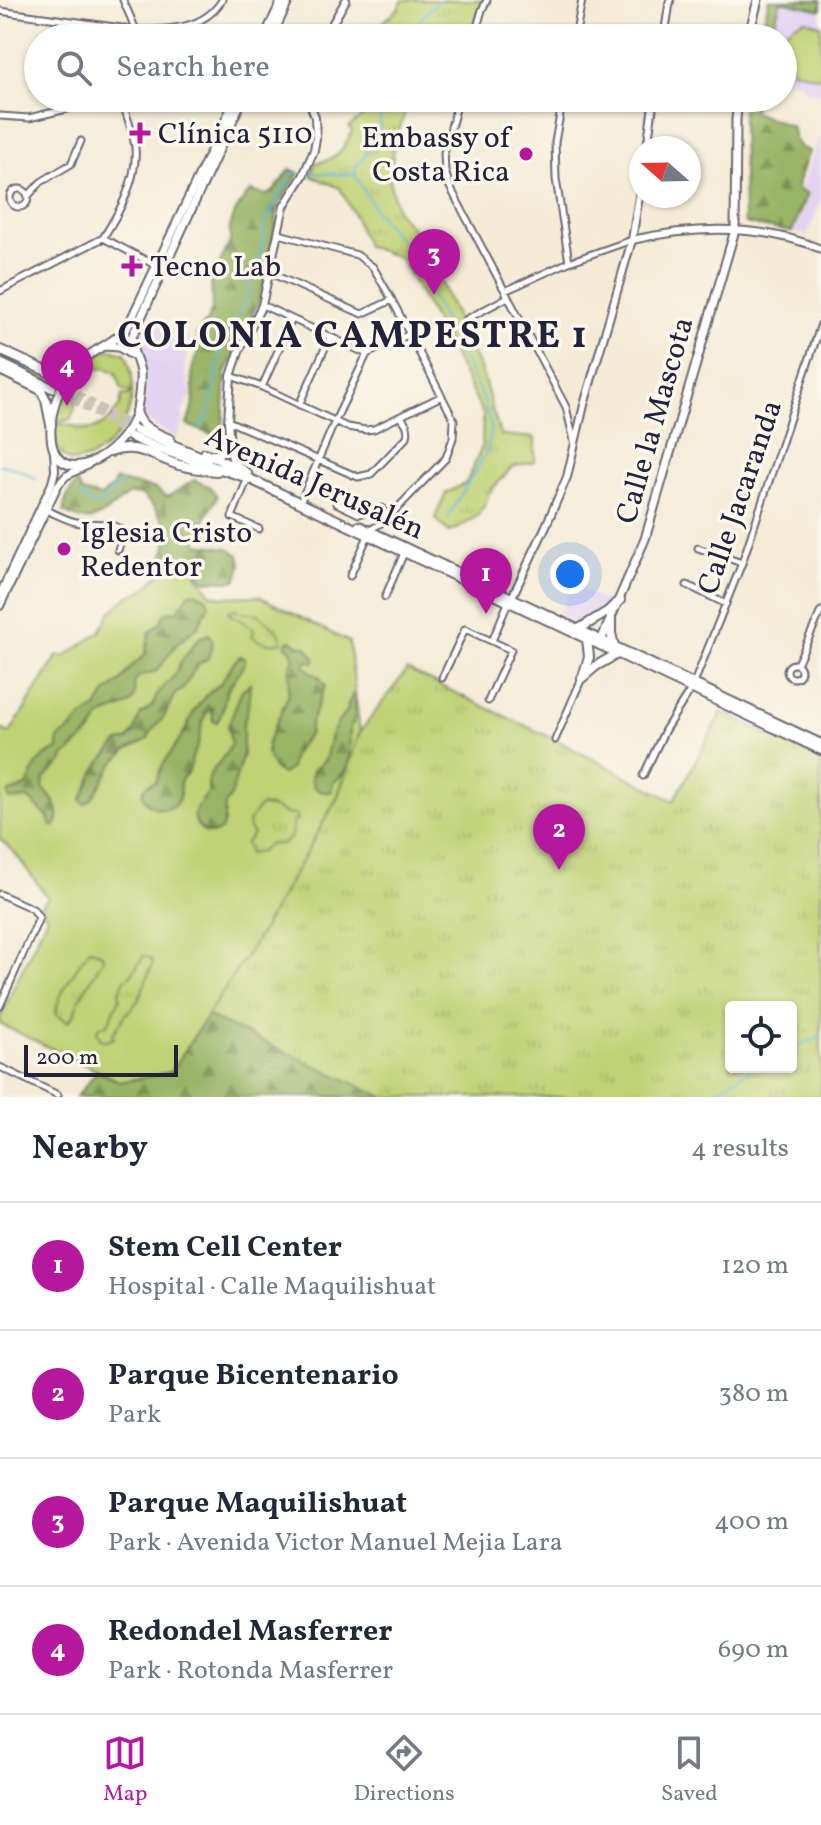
<!DOCTYPE html>
<meta charset="utf-8">
<style>
:root{--surface:#fff;--page:#f2f2f3;--text:#1f2937;--muted:#747a83;--line:#e0e1e3;--accent:#b5179e}
body{margin:0;font-family:Vollkorn,serif;background:var(--page);color:var(--text)}
.controls{position:absolute;right:24px;bottom:24px;display:grid;overflow:hidden;border-radius:8px;box-shadow:0 2px 6px #0004}
.controls button{width:72px;height:72px;display:grid;place-items:center;padding:0;border:0;border-bottom:2px solid var(--line);background:var(--surface);color:var(--text);font:40px sans-serif}
.compass{position:absolute;left:629px;top:136px;width:72px;height:72px;border-radius:50%;background:var(--surface);box-shadow:0 2px 6px #0004;rotate:290deg}
.scale{position:absolute;left:24px;bottom:20px;width:154px;box-sizing:border-box;padding-left:8px;border:4px solid #22223b;border-top:0;font-size:22px;line-height:28px;white-space:nowrap;color:#22223b;-webkit-text-stroke:6px #fbf7ec;paint-order:stroke}
.you{position:absolute;left:570px;top:574px;width:28px;height:28px;margin:-20px;border:6px solid #fff;border-radius:50%;background:#1a73e8;box-shadow:0 0 0 12px #1a73e833}
.badge{display:grid;place-items:center;width:52px;height:52px;border-radius:50%;background:var(--accent);color:#fff;font-size:26px;font-weight:700}
.pin{position:absolute;translate:-50% -66px;filter:drop-shadow(0 2px 4px #0008)}
.pin::after{content:'';position:absolute;top:42px;width:28px;height:24px;background:inherit;clip-path:polygon(0 0,100% 0,50% 100%)}
.list{margin:0;padding:0;list-style:none}
h2{display:flex;justify-content:space-between;align-items:center;height:104px;margin:0;padding:0 32px;font-size:34px}
h2 small{font-size:26px;font-weight:400;color:var(--muted)}
.list li{display:grid;grid-template-columns:52px 1fr auto;gap:24px;align-items:center;box-sizing:border-box;height:128px;padding:0 32px;border-top:2px solid var(--line)}
.list b{display:block;font-size:30px;white-space:nowrap}
.list p{margin:0;font-size:26px;white-space:nowrap;color:var(--muted)}
.list em{font-size:26px;font-style:normal;color:var(--muted)}
.icon{flex:none;width:44px;height:44px;fill:none;stroke:currentColor;stroke-width:2;stroke-linecap:round;stroke-linejoin:round}
.map{position:relative;flex:none;width:821px;height:1097px;overflow:hidden}
.search{position:absolute;background:var(--surface);box-shadow:0 2px 6px #0004;left:24px;right:24px;top:24px;height:88px;display:flex;align-items:center;gap:20px;box-sizing:border-box;padding:0 28px;border-radius:44px;color:var(--muted);font-size:30px}
.sheet{height:616px;background:var(--surface)}
nav{display:flex;justify-content:space-around;align-items:center;box-sizing:border-box;height:112px;border-top:2px solid var(--line);background:var(--surface);font-size:22px;color:var(--muted)}
nav a{display:grid;justify-items:center;gap:4px}
nav .on{color:var(--accent)}
.map>svg:first-child{display:block}
.built{fill:#e3d3f2}
.grass{fill:#c0d275;stroke:#717a58;stroke-width:2}
.forest{fill:url(#forest-firs);stroke:#5d6b50;stroke-width:2}
.park{fill:url(#park-tufts);stroke:#717a58;stroke-width:2;fill-rule:evenodd}
.lines{fill:none;stroke-linecap:round;stroke-linejoin:round}
.stream{stroke:#5cb6d9;stroke-width:2}
.primary-tunnel{stroke:#cbc3b7;stroke-width:8;stroke-dasharray:8 4;stroke-linecap:butt}
.minor-casing{stroke:#6c6871;stroke-width:9}
.tertiary-casing{stroke:#6c6871;stroke-width:10}
.secondary-casing{stroke:#6c6871;stroke-width:11}
.primary-casing{stroke:#6c6871;stroke-width:12}
.minor{stroke:#fff;stroke-width:5}
.tertiary{stroke:#fff;stroke-width:6}
.secondary{stroke:#fff;stroke-width:7}
.primary{stroke:#fff;stroke-width:8}
.poi-dot{fill:#b5179e;stroke:#fbf7ec;stroke-width:3}
.labels{text-anchor:middle;stroke-width:7;stroke-linejoin:round;paint-order:stroke}
.poi-label{font-size:30px;fill:#22223b;stroke:#fbf7ec;text-anchor:start}
.street-label{font-size:30px;fill:#22223b;stroke:#fbf7ec}
.district-label{font-size:38px;font-weight:bold;letter-spacing:2px;fill:#22223b;stroke:#fbf7ec}
</style>
<div class="map">
<svg width="821" height="1097" viewBox="0 0 821 1097">
<defs>
<pattern id="forest-firs" width="22" height="20" patternUnits="userSpaceOnUse" patternTransform="scale(2)"><rect width="22" height="20" fill="#98b466"/><path d="M5 1l3.5 6h-7zM16 11l3.5 6h-7z" fill="#7c9255"/></pattern>
<pattern id="park-tufts" width="24" height="20" patternUnits="userSpaceOnUse" patternTransform="scale(2)"><rect width="24" height="20" fill="#c0d275"/><path d="M3 7l-1-3M5 7V3M7 7l1-3M15 17l-1-3M17 17v-4M19 17l1-3" fill="none" stroke="#a5b466"/></pattern>
</defs>
<rect width="100%" height="100%" fill="#fbf7ec"/>
<filter id="ink" filterUnits="userSpaceOnUse"><feTurbulence type="fractalNoise" baseFrequency=".0125" numOctaves="2"/><feDisplacementMap in="SourceGraphic" scale="16" xChannelSelector="R" yChannelSelector="G"/><feConvolveMatrix kernelMatrix="1 2 1 2 8 2 1 2 1" color-interpolation-filters="sRGB"/></filter>
<filter id="wash" filterUnits="userSpaceOnUse"><feTurbulence type="fractalNoise" baseFrequency=".006" numOctaves="4" result="noise"/><feDisplacementMap in="SourceGraphic" scale="32" xChannelSelector="R" yChannelSelector="G"/><feGaussianBlur stdDeviation="1.8" result="paint"/><feColorMatrix in="noise" values="0 0 0 0 0 0 0 0 0 0 0 0 0 0 0 0 0 1.4 0 .05"/><feComposite in="paint" operator="in"/></filter>
<g filter="url(#wash)">
<rect width="100%" height="100%" fill="#f5ebd6"/>
<path class="built" d="M781 1 821 10V94L802 88 803 84 783 78V38H770Z
M821 132V201L807 236 794 232 810 193 801 189Z
M146 319 188 337 187 356 184 366 191 394 182 413 184 418 176 439 143 417 141 413 145 401 146 379 144 359 134 341Z
M572 585 612 604 577 624 558 615Z"/>
<path class="grass" d="M805 20 821 25V78L793 70 783 60 782 35 793 25Z
M180 551 211 594 223 597 259 596 349 642 360 732 337 798 257 939 171 1072 121 1082 0 1024V1017L47 917 40 906 48 898 14 852 0 839V729L10 733 58 655 64 657 100 632 110 613 127 597 145 589 171 563 173 554Z"/>
<path class="forest" d="M769 0H821V10L781 1 770 38H759Z
M744 98H757L753 112 791 126 794 133V139L800 147 809 151 797 186 800 191 807 194 792 232 748 224 744 222 742 118Z
M290 169 299 173 283 198 278 211 269 263 259 301 226 373 223 427 220 438 187 425 194 402 192 370 199 347 196 335 208 319 212 309 211 280 230 242V227L235 213 244 198 251 191 266 195 273 192Z
M115 480 156 489 165 496H169L194 480 209 486 217 496C211 512 197 526 198 544L229 548 239 555 241 564 237 580C223 583 218 579 205 581L186 560 171 563 162 559 170 531 153 506 142 495 129 494C104 512 95 530 64 512 63 502 70 490 77 483L82 492 101 497 113 486Z
M194 592 206 597 209 605 198 626 176 645 157 671 139 676 134 683C135 692 136 699 129 705L101 716 91 732 64 757 62 762 44 779 43 788C53 799 64 812 55 826H51L48 817 28 798 10 800 8 796 9 792 27 786C37 764 35 759 58 749V739L61 736 69 731 81 718 97 708 106 693 121 681 132 666 145 655 150 632 160 623 164 615 168 612 177 611 190 593Z
M209 634 213 641 208 658 197 665 183 689 175 694 164 717 151 732 147 740 127 750 113 764 92 799 85 804 81 800 98 765 116 745 119 742 128 740 134 733 140 715 152 706 158 693 174 676 180 663 194 644 200 637Z
M291 640 298 645 307 647 315 658 314 663 309 661 305 662V667L320 678 325 686 310 725 309 734 293 755 290 769 282 774 275 770 268 757 267 753V744L288 696 290 666 294 658 291 650 286 646 287 642Z
M240 656 245 658V662C240 673 227 687 225 697 223 707 223 713 217 722L213 721 212 708C198 719 203 733 197 747 195 751 193 754 192 758 191 763 191 766 189 771 187 774 183 777 181 780 178 787 182 792 179 799 167 825 120 793 156 781L162 766 186 729 194 711 206 695 221 683 233 663Z
M250 684 248 707 243 726V753L231 796 225 804 224 822 221 830 213 834 204 832 197 825 194 816 197 807 208 793V784L210 774 227 752 231 743 228 726 242 690Z
M353 694C354 702 356 712 354 720 351 729 350 722 350 732 348 757 355 765 333 783L331 792H322L314 787 311 778 312 774 314 769 325 760 331 735 338 722 347 711 349 702Z
M207 1016 384 1097H76L97 1071 121 1082 171 1072Z"/>
<path class="park" d="M403 0H482L471 38H374L369 31 371 26H378C389 16 396 14 403 0Z
M360 98H408L403 119 394 144 390 184 398 212 424 241 462 331 482 373 500 435 535 438V462L512 467 488 494 486 503 477 516 459 528 449 532 435 518 446 493 466 483 482 447 483 414 447 342 400 258 366 246 354 215 340 188 311 176 315 163C339 159 341 152 352 132L349 127 365 114Z
M110 349 125 353C146 395 121 457 72 462 34 444 66 381 88 361 94 356 102 352 110 349ZM105 368 116 373 122 389 130 392 129 395H122L120 405 112 417 115 419V421L110 419C86 438 85 425 59 424L60 421 70 420C77 410 74 397 81 383L78 381 79 379 83 381 85 378 81 375 83 372 87 375 97 369Z
M235 609 241 612 258 614C267 623 281 628 282 642 269 645 262 643 252 636L254 631 253 628C244 623 239 618 230 615L229 611Z
M407 670 560 742 674 801 722 712 821 759V1097H384L207 1016 257 939 337 799 360 732ZM731 1007H791V1067H731Z
M260 806 272 807 286 814 296 815 297 820 293 822 291 837 283 844H269L261 852 249 854 246 843 253 834 249 829 248 822Z
M90 949 102 954 103 959 79 1000 74 1015 68 1022 56 1014C55 997 79 964 90 949Z
M144 956 150 958 153 963 138 1001 126 1014 113 1034 114 1038 107 1041 100 1039 97 1031 100 1026 107 1025 120 998 119 993 125 979 131 975Z"/>
<g class="lines">
<path class="stream" d="M405 38 438 0
M381 98 379 141 356 166 355 175 377 213 409 251 485 403 491 428 487 451 448 517
M309 173 355 175
M198 428 207 419 210 409 222 344 226 331 241 311 248 297 252 275 260 255 266 222 278 197 288 183 291 173H299
M0 465C15 466 23 472 36 479
M81 496 94 505 104 501 121 481
M791 1048 821 1037
M696 1097 721 1088 754 1067"/>
</g>
</g>
<g filter="url(#ink)">
<g class="lines">
<path class="primary-tunnel" d="M56 382 136 429
M52 388 95 412 130 436"/>
<g class="minor-casing">
<path id="minor" d="M123 0 136 30 134 38
M0 11 136 30C167 30 204 30 222 0
M474 38 482 10 487 0
M575 38 582 0
M348 98V99
M459 98 444 153 445 171 450 187 566 407 574 441
M563 98 555 142 556 179 569 262
M0 116 29 118 113 98
M10 198a9 9 0 1 1 18 0a9 9 0 1 1-18 0Z
M28 196 41 182 71 164 81 141
M279 234 357 255 373 267 392 300 454 420 453 438 446 458 386 520 370 530
M103 238 157 266
M270 273 362 314 392 300
M0 291 103 238C119 213 138 179 135 148 133 131 126 114 121 98
M505 291 569 262 632 240
M262 305 367 354 410 334
M470 337 464 322 467 319 508 297
M231 376 262 387 347 427 366 430 374 429 442 396
M262 387 292 319
M299 405 330 337
M228 421 358 477 371 474 407 437C409 429 407 424 401 417
M248 478 232 517 259 529
M302 498 335 421 367 354
M336 503 359 514 382 508 389 517
M46 510C56 514 66 520 76 522 93 526 104 520 121 529L123 535 118 550
M698 548 742 563
M350 576 368 536
M687 585 726 604
M385 597 404 553
M492 641 508 603
M797 664 821 611
M787 671a7 7 0 1 1 14 0a7 7 0 1 1-14 0Z
M442 678 465 629 511 650 488 701
M694 683 742 563 821 324
M555 740 582 678
M643 776 665 730 691 689
M0 894 33 909 39 918 0 1006
M0 1067 58 1095"/>
</g>
<g class="tertiary-casing">
<path id="tertiary" d="M324 38 346 0
M664 38 670 0
M647 148 654 98
M632 240C694 226 761 224 821 249
M209 454C218 455 225 452 227 443
M248 473 233 462 231 455 228 421 231 376 240 349 262 305 284 206 303 176 314 150 316 138 315 117 308 98
M0 594 52 483 55 471 54 450
M512 597 545 528 567 477 584 405 632 240 641 184
M0 606 58 485 66 476 88 465"/>
</g>
<g class="secondary-casing">
<path id="secondary" d="M264 38 282 0
M271 38 289 0
M748 38 758 0
M236 98 127 328C118 339 104 345 92 353 80 360 69 372 63 384 56 397 52 411 51 426 47 497 124 460 137 409 139 397 141 384 140 372 138 359 130 350 132 337L243 98
M104 346 119 347 132 355
M600 643 645 539 735 230 736 120 738 98"/>
</g>
<g class="primary-casing">
<path id="primary" d="M0 350 53 374 63 371 79 364
M0 363 52 388
M0 370 41 390 46 400 51 425
M136 411C141 429 154 432 170 439
M136 430 207 459
M131 437 160 449 248 478 821 750
M110 452C137 442 154 457 179 465 191 468 204 470 217 471
M205 453 243 471
M359 526 821 744
M611 620V633L614 646
M579 629 607 612 620 600
M583 677 589 657 587 639
M582 678 596 666 617 654"/>
</g>
<use href="#minor" class="minor"/>
<use href="#tertiary" class="tertiary"/>
<use href="#secondary" class="secondary"/>
<use href="#primary" class="primary"/>
</g>
</g>
<g class="poi-dot">
<path d="M136 121h8v8h8v8h-8v8h-8v-8h-8v-8h8z"/>
<circle cx="526" cy="154" r="8"/>
<path d="M128 254h8v8h8v8h-8v8h-8v-8h-8v-8h8z"/>
<circle cx="64" cy="549" r="8"/>
</g>
<g class="labels">
<g class="poi-label">
<text x="158" y="143">Clínica 5110</text>
<text x="510" y="147" text-anchor="end">Embassy of<tspan x="510" dy="34">Costa Rica</tspan></text>
<text x="150" y="276">Tecno Lab</text>
<text x="80" y="542">Iglesia Cristo<tspan x="80" dy="34">Redentor</tspan></text>
</g>
<g class="street-label">
<text transform="translate(654 420) rotate(-74)" y="10">Calle la Mascota</text>
<text transform="translate(315 482) rotate(24)" y="10">Avenida Jerusalén</text>
<text transform="translate(739 497) rotate(-71)" y="10">Calle Jacaranda</text>
</g>
<g class="district-label">
<text x="353" y="347">COLONIA CAMPESTRE 1</text>
</g>
</g>
</svg>
<div class="controls">
<button><svg class="icon" aria-label="locate" viewBox="0 0 24 24"><circle cx="12" cy="12" r="6"/><path d="M12 2v4M12 18v4M2 12h4M18 12h4"/></svg></button>
</div>
<svg class="compass" viewBox="-18 -18 36 36"><path d="M0-13l5 13h-10z" fill="#e53935"/><path d="M0 13l5-13h-10z" fill="#747a83"/></svg>
<div class="scale">200 m</div>
<div class="you"></div>
<div class="pin badge" style="left:486px;top:614px">1</div>
<div class="pin badge" style="left:559px;top:870px">2</div>
<div class="pin badge" style="left:434px;top:295px">3</div>
<div class="pin badge" style="left:67px;top:406px">4</div>
<div class="search"><svg class="icon" aria-label="search" viewBox="0 0 24 24"><circle cx="10" cy="10" r="6"/><path d="M15 15l6 6"/></svg>Search here</div>
</div>
<section class="sheet">
<h2>Nearby<small>4 results</small></h2>
<ul class="list">
<li><span class="badge">1</span><div><b>Stem Cell Center</b><p>Hospital · Calle Maquilishuat</p></div><em>120 m</em></li>
<li><span class="badge">2</span><div><b>Parque Bicentenario</b><p>Park</p></div><em>380 m</em></li>
<li><span class="badge">3</span><div><b>Parque Maquilishuat</b><p>Park · Avenida Victor Manuel Mejia Lara</p></div><em>400 m</em></li>
<li><span class="badge">4</span><div><b>Redondel Masferrer</b><p>Park · Rotonda Masferrer</p></div><em>690 m</em></li>
</ul>
</section>
<nav>
<a class="on"><svg class="icon" aria-label="map" viewBox="0 0 24 24"><path d="M3 6l6-2 6 2 6-2v14l-6 2-6-2-6 2zM9 4v14M15 6v14"/></svg>Map</a>
<a><svg class="icon" aria-label="directions" viewBox="0 0 24 24"><path d="M12 3l9 9-9 9-9-9zM9 14v-3h6M13 9l2 2-2 2"/></svg>Directions</a>
<a><svg class="icon" aria-label="saved" viewBox="0 0 24 24"><path d="M7 4h10v16l-5-4-5 4z"/></svg>Saved</a>
</nav>
